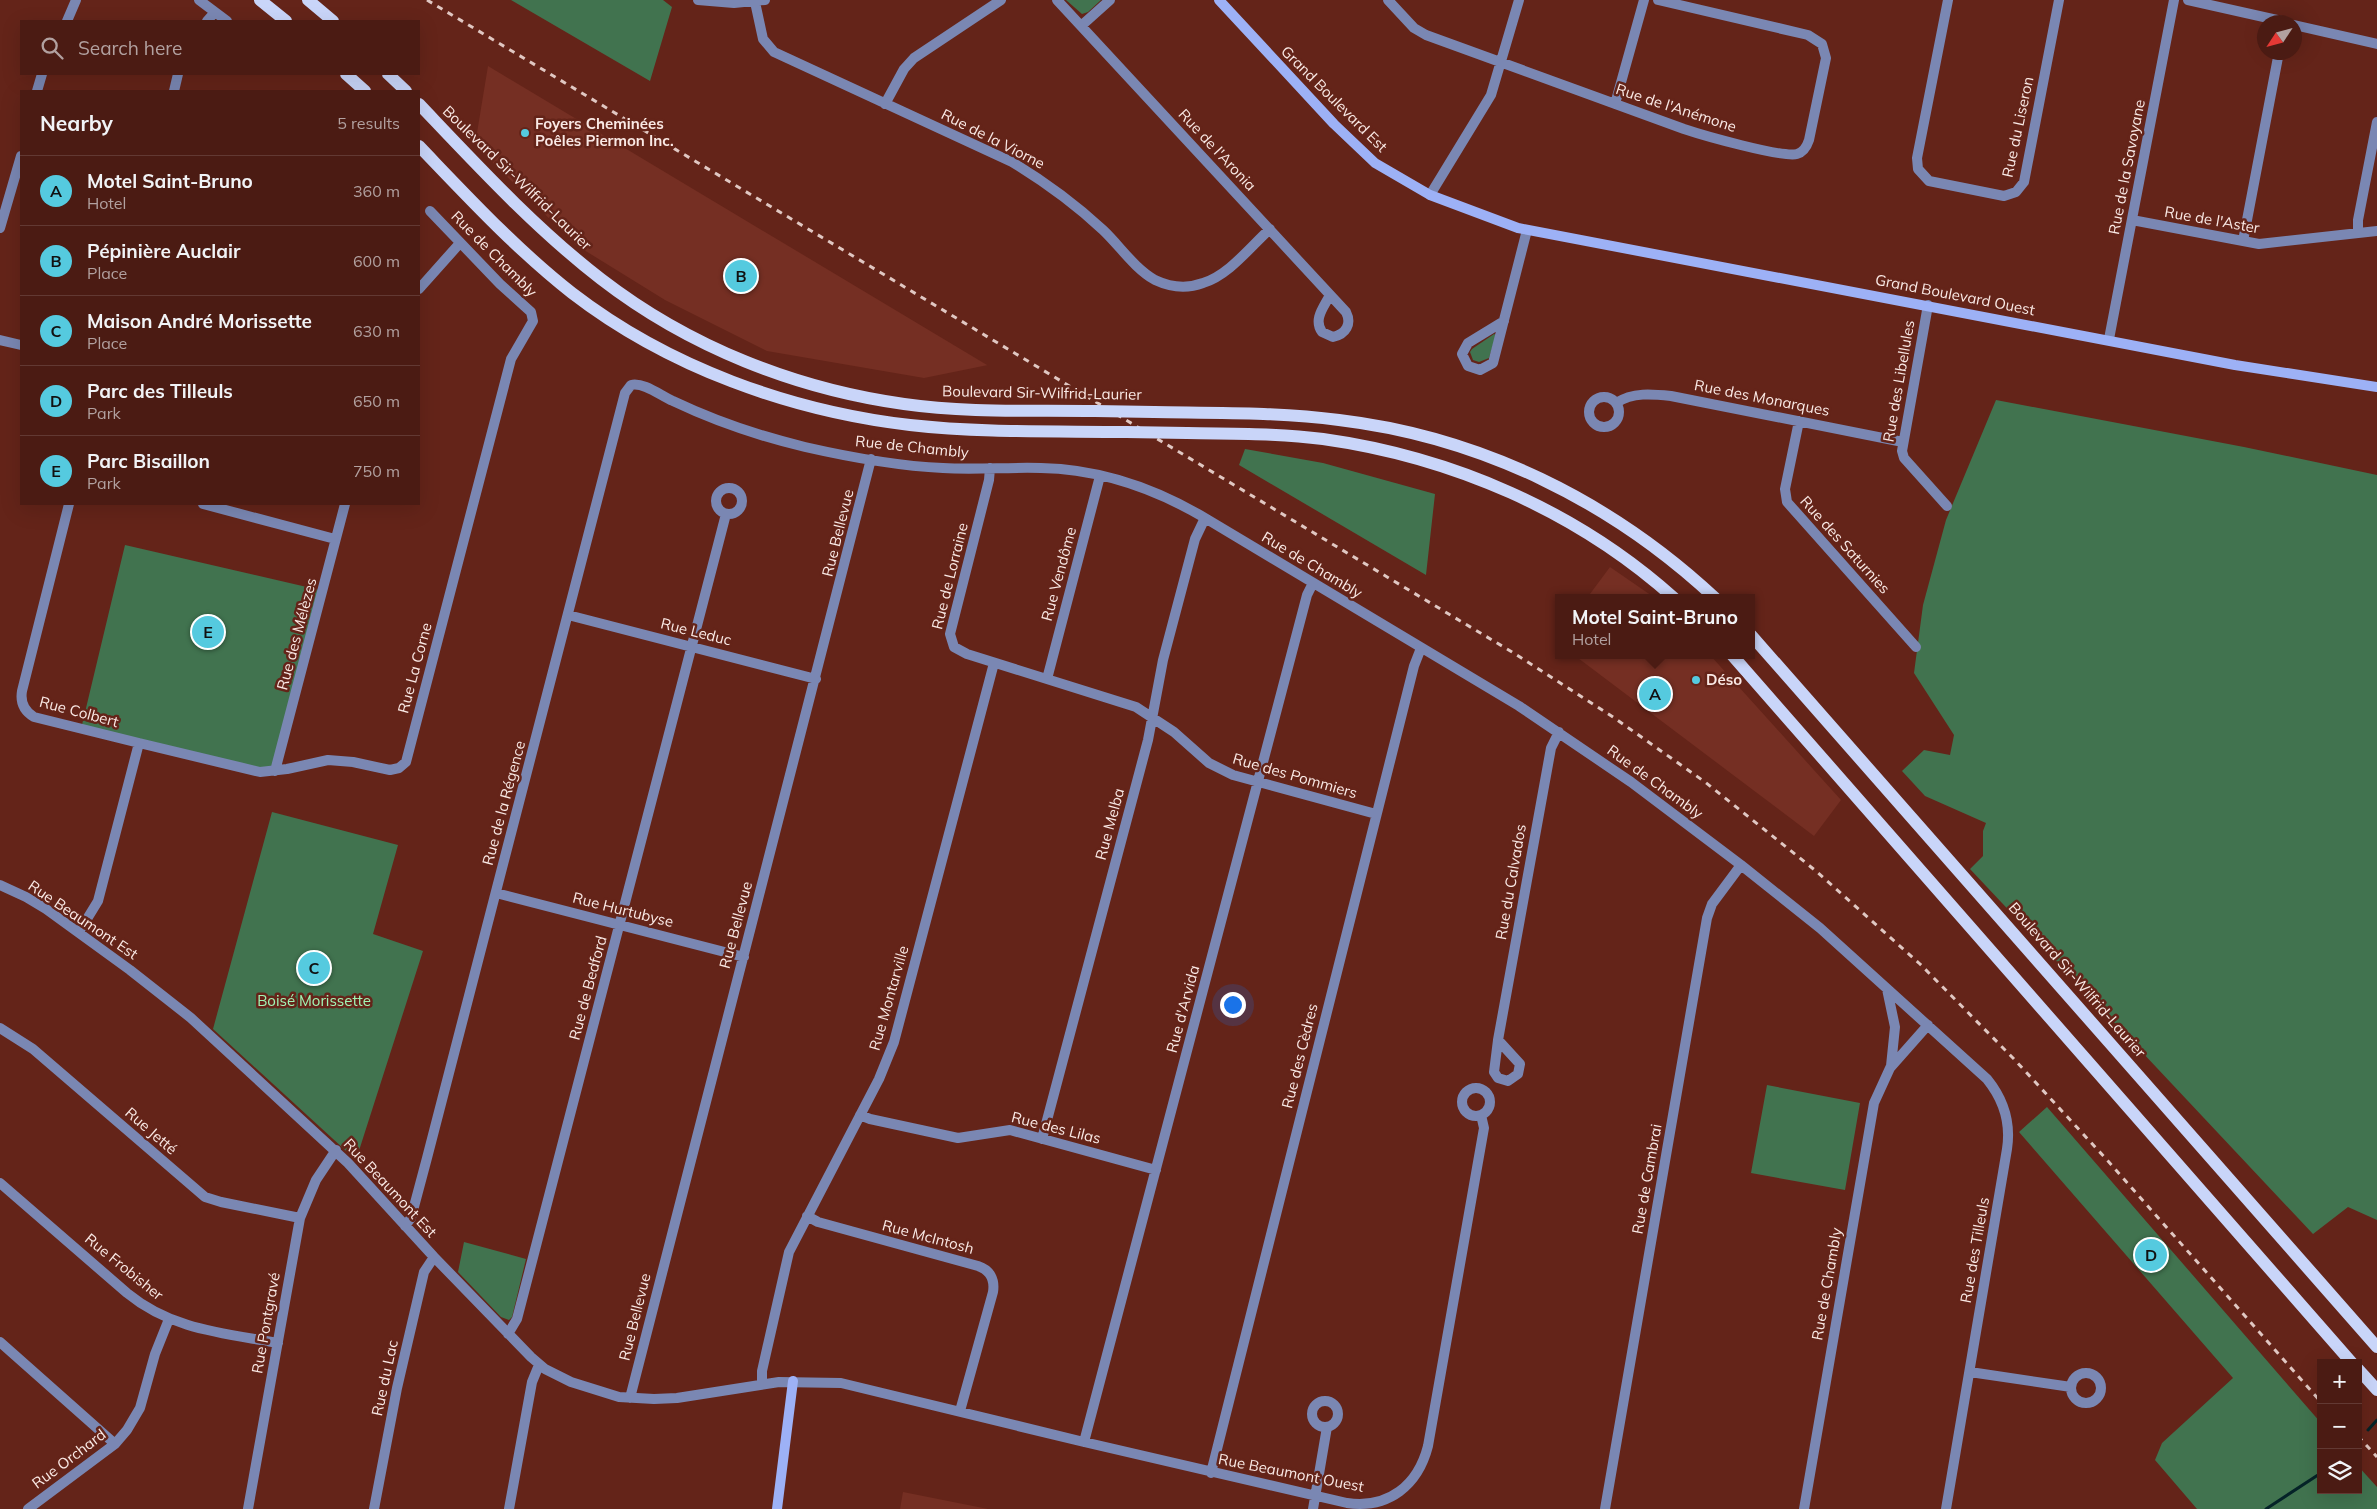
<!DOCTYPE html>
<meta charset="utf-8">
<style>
:root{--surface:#4b1b13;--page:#552821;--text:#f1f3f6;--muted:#b2a1a0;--line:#623933;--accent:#55cadf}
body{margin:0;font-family:Mulish,sans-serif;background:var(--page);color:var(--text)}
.controls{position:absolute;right:15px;bottom:15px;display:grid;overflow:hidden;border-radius:0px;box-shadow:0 5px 20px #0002}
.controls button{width:45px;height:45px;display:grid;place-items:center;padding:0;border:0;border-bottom:1px solid var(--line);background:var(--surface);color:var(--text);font:25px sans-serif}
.compass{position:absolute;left:2257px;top:15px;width:45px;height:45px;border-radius:50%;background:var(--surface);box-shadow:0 5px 20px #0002;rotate:234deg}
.you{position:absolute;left:1232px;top:1004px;width:18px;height:18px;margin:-12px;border:4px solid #fff;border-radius:50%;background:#1a73e8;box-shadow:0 0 0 8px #1a73e833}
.badge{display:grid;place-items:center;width:32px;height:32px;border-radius:50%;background:var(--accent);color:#111;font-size:16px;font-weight:700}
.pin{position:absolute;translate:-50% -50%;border:2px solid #fff;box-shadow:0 1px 5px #0006}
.popup{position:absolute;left:1555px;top:594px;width:200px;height:65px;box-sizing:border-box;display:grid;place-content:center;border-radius:0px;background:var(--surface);filter:drop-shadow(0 1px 4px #0005);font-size:16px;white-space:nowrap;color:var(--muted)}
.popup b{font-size:19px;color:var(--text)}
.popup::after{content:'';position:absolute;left:50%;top:100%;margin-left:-10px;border:10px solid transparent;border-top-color:var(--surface)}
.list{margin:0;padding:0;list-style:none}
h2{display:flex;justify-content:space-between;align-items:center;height:65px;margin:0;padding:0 20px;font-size:21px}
h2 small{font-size:16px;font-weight:400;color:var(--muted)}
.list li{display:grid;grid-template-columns:32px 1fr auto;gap:15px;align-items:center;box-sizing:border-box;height:70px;padding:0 20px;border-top:1px solid var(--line)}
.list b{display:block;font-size:19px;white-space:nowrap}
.list p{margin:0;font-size:16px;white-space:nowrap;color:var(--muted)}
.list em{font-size:16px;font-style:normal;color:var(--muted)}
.icon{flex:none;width:28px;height:28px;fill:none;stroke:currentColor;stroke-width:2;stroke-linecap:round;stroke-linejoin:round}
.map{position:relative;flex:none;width:2377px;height:1509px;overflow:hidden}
.search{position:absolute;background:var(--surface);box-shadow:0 5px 20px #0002;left:20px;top:20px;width:400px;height:55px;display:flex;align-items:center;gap:12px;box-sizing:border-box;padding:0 18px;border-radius:0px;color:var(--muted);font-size:19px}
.panel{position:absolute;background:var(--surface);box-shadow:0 5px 20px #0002;left:20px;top:90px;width:400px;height:415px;border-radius:0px}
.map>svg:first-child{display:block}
.built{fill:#752f23}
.green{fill:#41734f}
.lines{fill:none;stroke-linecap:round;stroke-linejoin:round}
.stream{stroke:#052328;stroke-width:3}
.street{stroke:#7a87b3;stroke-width:10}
.secondary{stroke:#9db1f6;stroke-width:10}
.primary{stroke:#c9d5f9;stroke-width:12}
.rail{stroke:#e0c7c2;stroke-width:3;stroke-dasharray:6 6;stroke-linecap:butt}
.primary-bridge{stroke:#c9d5f9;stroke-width:12}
.poi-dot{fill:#55cadf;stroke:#642419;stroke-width:2}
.labels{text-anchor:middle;stroke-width:5;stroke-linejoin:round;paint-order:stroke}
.street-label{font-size:15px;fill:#fae9e5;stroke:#642419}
.poi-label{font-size:15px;font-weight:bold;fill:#fae9e5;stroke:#642419;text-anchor:start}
.park-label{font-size:15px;fill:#a1f6b6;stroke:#642419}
</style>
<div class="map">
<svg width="2377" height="1509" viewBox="0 0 2377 1509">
<rect width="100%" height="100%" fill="#642419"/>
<path class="built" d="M488 66 987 365H988L924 378 767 351 665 300 576 245 475 145Z
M1610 567 1655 598H1587Z
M1574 655H1710L1841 800 1814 836Z
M903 1492 988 1509H900Z"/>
<path class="green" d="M511 0H663L672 7 650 81Z
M1066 0H1101L1088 12 1082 14Z
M1494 334 1496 335 1489 358 1479 362 1473 360 1470 352 1472 349Z
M1996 400 2244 447 2377 475V1220L2348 1207 2313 1234 1970 869 1983 856V831L1986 823 1925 796 1902 771 1924 750 1950 755 1954 735 1914 673 1923 605 1946 520Z
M1245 449 1323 463 1435 494 1426 575 1239 465Z
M125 545 324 591 275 771 81 729Z
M272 812 398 845 373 934 423 951 356 1160 213 1029Z
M1767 1085 1860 1103 1845 1190 1751 1173Z
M2047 1107 2321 1423V1490H2358V1466L2377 1487V1509H2197L2155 1460 2162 1443 2233 1378 2019 1132Z
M464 1242 526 1259 512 1317 509 1320 501 1317 458 1272Z"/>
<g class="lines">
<path class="stream" d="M2368 1430 2377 1420
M2266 1509 2321 1473"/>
<path class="street" d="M199 0 227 21
M698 0 734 3 765 0
M1057 0 1346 312C1352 324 1346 334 1333 337L1322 332C1313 319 1324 307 1330 295
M1388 0 1414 28 1426 35 1684 129C1702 135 1782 158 1797 154 1804 152 1807 146 1809 140L1826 58 1822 44 1808 35 1658 0
M1948 0 1917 158 1918 169 1929 181 2004 196 2016 192 2024 182 2059 0
M2188 0 2286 22
M755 2 763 39 774 52 1012 162C1045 182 1075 204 1103 230 1120 246 1134 268 1155 280 1170 287 1187 289 1203 283 1229 275 1250 247 1270 229
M67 21 76 0
M207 21 215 12
M2294 25 2377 44
M1081 26 1110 0
M37 91 42 74
M174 91 178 74
M885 104 904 69 914 58 1001 0
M1615 104 1644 0
M1430 195 1491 95 1519 0
M2132 220 2259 244 2377 231
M0 228 21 156
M2358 232V220L2377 122
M2243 241 2279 52
M419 289 460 243
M1928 305 1902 451 1904 458 1947 506
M1504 321 1468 343 1462 354 1468 366 1480 370 1493 363 1527 230
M2109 339 2174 0
M0 340 21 345
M1589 412a15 15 0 1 1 30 0a15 15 0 1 1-30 0Z
M1616 403C1633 392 1652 394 1671 396L1903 442
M1799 421 1785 489 1787 502 1916 647
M990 468 989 480 950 634 954 647 967 654 1136 707 1174 732 1209 763 1233 775 1376 814
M716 501a13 13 0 1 1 26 0a13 13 0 1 1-26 0Z
M69 504 22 691C20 703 24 711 34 717L139 743 98 901 79 932
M203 504 335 539
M568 615 816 679
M1047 679 1100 476
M139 743 260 772 287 769 328 760 353 762 390 770 399 768 406 762 511 359 533 321 531 312 500 284 430 211
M275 771 345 504
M0 885 26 897 46 909 130 970 191 1018 348 1163 434 1257 531 1357 545 1369 571 1382 619 1397 654 1399 677 1398 779 1382 841 1383 1084 1442 1347 1503C1389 1509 1418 1485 1428 1446L1484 1128 1481 1115
M496 893 744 957
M1887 989 1895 1027 1891 1066
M0 1028 33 1049 205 1197 221 1202 300 1218
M1498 1040 1551 748 1559 732
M1498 1040 1520 1064 1518 1074 1508 1081 1498 1078 1494 1072Z
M1462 1102a14 14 0 1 1 28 0a14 14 0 1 1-28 0Z
M860 1115 870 1119 958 1138 1010 1130 1156 1170
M1042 1139 1148 740 1163 660 1195 539 1205 518
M0 1183 127 1293C172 1330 223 1333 278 1343
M807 1216 818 1222 978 1266C990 1270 995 1279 993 1292L960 1411
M405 1226 411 1218 427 1158 625 393 631 385C644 382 661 396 673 401 715 421 759 436 805 447 849 457 897 466 943 468 975 470 1008 467 1041 468 1099 469 1156 489 1205 518L1519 706 1631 782 1741 865 1820 928 1987 1079C2004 1100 2011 1123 2007 1149L1946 1509
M508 1334 517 1319 726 514
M0 1342 115 1444
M1970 1372 2071 1387
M2071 1388a15 15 0 1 1 30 0a15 15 0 1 1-30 0Z
M762 1383V1371L789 1252 879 1079 894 1042 994 663
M630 1398 871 459
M1312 1414a13 13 0 1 1 26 0a13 13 0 1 1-26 0Z
M1084 1442 1307 595 1313 583
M1211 1473 1414 666 1421 648
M28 1509 115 1444 127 1430 140 1408 155 1354 169 1319
M248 1509 300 1218 316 1180 336 1150
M374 1509 397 1388 424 1272 434 1257
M509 1509 532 1382 539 1365
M1313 1509 1327 1427
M1605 1509 1707 918 1712 904 1741 865
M1804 1509 1874 1103 1890 1068 1928 1025"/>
<path class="secondary" d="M1219 0 1334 124 1375 163 1430 195 1518 228 2235 365 2377 387
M777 1509 793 1381"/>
<path class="primary" d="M260 0 286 21
M308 0 333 21
M346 74 365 91
M388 74 406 91
M419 104C477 165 535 228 601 279 689 347 796 389 904 404 967 413 1032 410 1095 411
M419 146C468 197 516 249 572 293 668 367 790 411 910 425 981 433 1055 431 1126 432
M1154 412C1216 413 1278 412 1339 420 1481 437 1611 501 1715 598
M1187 433C1233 434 1279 433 1323 439 1452 457 1577 511 1674 598
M1751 635 2377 1347
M1732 655 2352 1363
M2358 1369 2377 1390"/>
<path class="rail" d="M427 0 1512 652 1613 717 1705 782 1816 871 1920 964 2014 1059 2108 1161 2321 1402
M2358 1436 2377 1457"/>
<path class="primary-bridge" d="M1095 411 1154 412
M1126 432 1187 433"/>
</g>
<g class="poi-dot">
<circle cx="525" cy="133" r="5"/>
<circle cx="1696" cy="680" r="5"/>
</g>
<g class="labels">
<g class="street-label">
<text transform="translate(1334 99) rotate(45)" y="5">Grand Boulevard Est</text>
<text transform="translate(1676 108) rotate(18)" y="5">Rue de l'Anémone</text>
<text transform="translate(2018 127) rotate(-78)" y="5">Rue du Liseron</text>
<text transform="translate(993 139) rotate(27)" y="5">Rue de la Viorne</text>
<text transform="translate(1217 150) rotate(47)" y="5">Rue de l'Aronia</text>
<text transform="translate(2127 167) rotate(-79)" y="5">Rue de la Savoyane</text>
<text transform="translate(517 178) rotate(44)" y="5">Boulevard Sir-Wilfrid-Laurier</text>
<text transform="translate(2212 220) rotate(10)" y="5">Rue de l'Aster</text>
<text transform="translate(494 254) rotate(45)" y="5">Rue de Chambly</text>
<text transform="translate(1955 295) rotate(11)" y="5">Grand Boulevard Ouest</text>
<text transform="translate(1899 381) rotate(-80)" y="5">Rue des Libellules</text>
<text transform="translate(1042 393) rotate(1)" y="5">Boulevard Sir-Wilfrid-Laurier</text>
<text transform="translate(1762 398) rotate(11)" y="5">Rue des Monarques</text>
<text transform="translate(912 447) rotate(6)" y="5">Rue de Chambly</text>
<text transform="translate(838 533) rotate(-76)" y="5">Rue Bellevue</text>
<text transform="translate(1845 545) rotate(48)" y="5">Rue des Saturnies</text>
<text transform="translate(1312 565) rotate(31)" y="5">Rue de Chambly</text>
<text transform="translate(1059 574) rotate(-75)" y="5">Rue Vendôme</text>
<text transform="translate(950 576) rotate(-76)" y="5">Rue de Lorraine</text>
<text transform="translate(696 632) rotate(14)" y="5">Rue Leduc</text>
<text transform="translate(297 634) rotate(-75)" y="5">Rue des Mélèzes</text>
<text transform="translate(415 668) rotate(-75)" y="5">Rue La Corne</text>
<text transform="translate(79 712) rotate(15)" y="5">Rue Colbert</text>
<text transform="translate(1295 776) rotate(16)" y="5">Rue des Pommiers</text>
<text transform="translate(1655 782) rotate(36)" y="5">Rue de Chambly</text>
<text transform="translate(504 803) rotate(-75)" y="5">Rue de la Régence</text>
<text transform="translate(1110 824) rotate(-75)" y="5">Rue Melba</text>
<text transform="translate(1511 882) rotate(-80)" y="5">Rue du Calvados</text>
<text transform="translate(623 910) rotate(14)" y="5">Rue Hurtubyse</text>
<text transform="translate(83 920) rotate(34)" y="5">Rue Beaumont Est</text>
<text transform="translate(736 925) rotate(-75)" y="5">Rue Bellevue</text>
<text transform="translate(2077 980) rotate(49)" y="5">Boulevard Sir-Wilfrid-Laurier</text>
<text transform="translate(588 988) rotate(-75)" y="5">Rue de Bedford</text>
<text transform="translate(889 998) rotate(-74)" y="5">Rue Montarville</text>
<text transform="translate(1183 1009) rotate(-75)" y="5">Rue d'Arvida</text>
<text transform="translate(1300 1056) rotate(-76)" y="5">Rue des Cèdres</text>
<text transform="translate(1056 1128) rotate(14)" y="5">Rue des Lilas</text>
<text transform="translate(151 1131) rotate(41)" y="5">Rue Jetté</text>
<text transform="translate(1647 1179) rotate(-80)" y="5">Rue de Cambrai</text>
<text transform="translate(390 1188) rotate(47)" y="5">Rue Beaumont Est</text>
<text transform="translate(928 1237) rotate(15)" y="5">Rue McIntosh</text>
<text transform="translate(1975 1250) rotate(-80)" y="5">Rue des Tilleuls</text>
<text transform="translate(124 1267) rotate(39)" y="5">Rue Frobisher</text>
<text transform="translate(1827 1284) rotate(-80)" y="5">Rue de Chambly</text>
<text transform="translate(635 1317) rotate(-76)" y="5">Rue Bellevue</text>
<text transform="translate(266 1323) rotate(-80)" y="5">Rue Pontgravé</text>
<text transform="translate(385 1378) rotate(-78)" y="5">Rue du Lac</text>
<text transform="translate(69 1459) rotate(-37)" y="5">Rue Orchard</text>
<text transform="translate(1291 1473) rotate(11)" y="5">Rue Beaumont Ouest</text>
</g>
<g class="poi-label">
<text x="535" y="129">Foyers Cheminées<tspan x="535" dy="17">Poêles Piermon Inc.</tspan></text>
<text x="1706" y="685">Déso</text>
</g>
<g class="park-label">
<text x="314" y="1006">Boisé Morissette</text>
</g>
</g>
</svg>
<div class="controls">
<button>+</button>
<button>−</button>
<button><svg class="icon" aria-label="layers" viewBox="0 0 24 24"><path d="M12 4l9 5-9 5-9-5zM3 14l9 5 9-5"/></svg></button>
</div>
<svg class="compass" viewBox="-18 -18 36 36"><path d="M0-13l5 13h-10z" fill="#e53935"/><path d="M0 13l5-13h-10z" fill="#b2a1a0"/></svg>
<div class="you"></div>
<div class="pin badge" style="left:1655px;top:694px">A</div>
<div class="popup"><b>Motel Saint-Bruno</b>Hotel</div>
<div class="pin badge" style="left:741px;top:276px">B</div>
<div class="pin badge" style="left:314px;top:968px">C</div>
<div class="pin badge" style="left:2151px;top:1255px">D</div>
<div class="pin badge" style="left:208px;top:632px">E</div>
<div class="search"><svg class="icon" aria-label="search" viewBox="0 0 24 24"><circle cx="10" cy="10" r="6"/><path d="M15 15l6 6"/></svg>Search here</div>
<section class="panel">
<h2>Nearby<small>5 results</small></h2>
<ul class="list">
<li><span class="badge">A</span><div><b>Motel Saint-Bruno</b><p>Hotel</p></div><em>360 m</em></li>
<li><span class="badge">B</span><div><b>Pépinière Auclair</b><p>Place</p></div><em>600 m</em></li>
<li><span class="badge">C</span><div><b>Maison André Morissette</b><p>Place</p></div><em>630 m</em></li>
<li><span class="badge">D</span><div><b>Parc des Tilleuls</b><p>Park</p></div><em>650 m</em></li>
<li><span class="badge">E</span><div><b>Parc Bisaillon</b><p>Park</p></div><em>750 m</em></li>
</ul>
</section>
</div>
